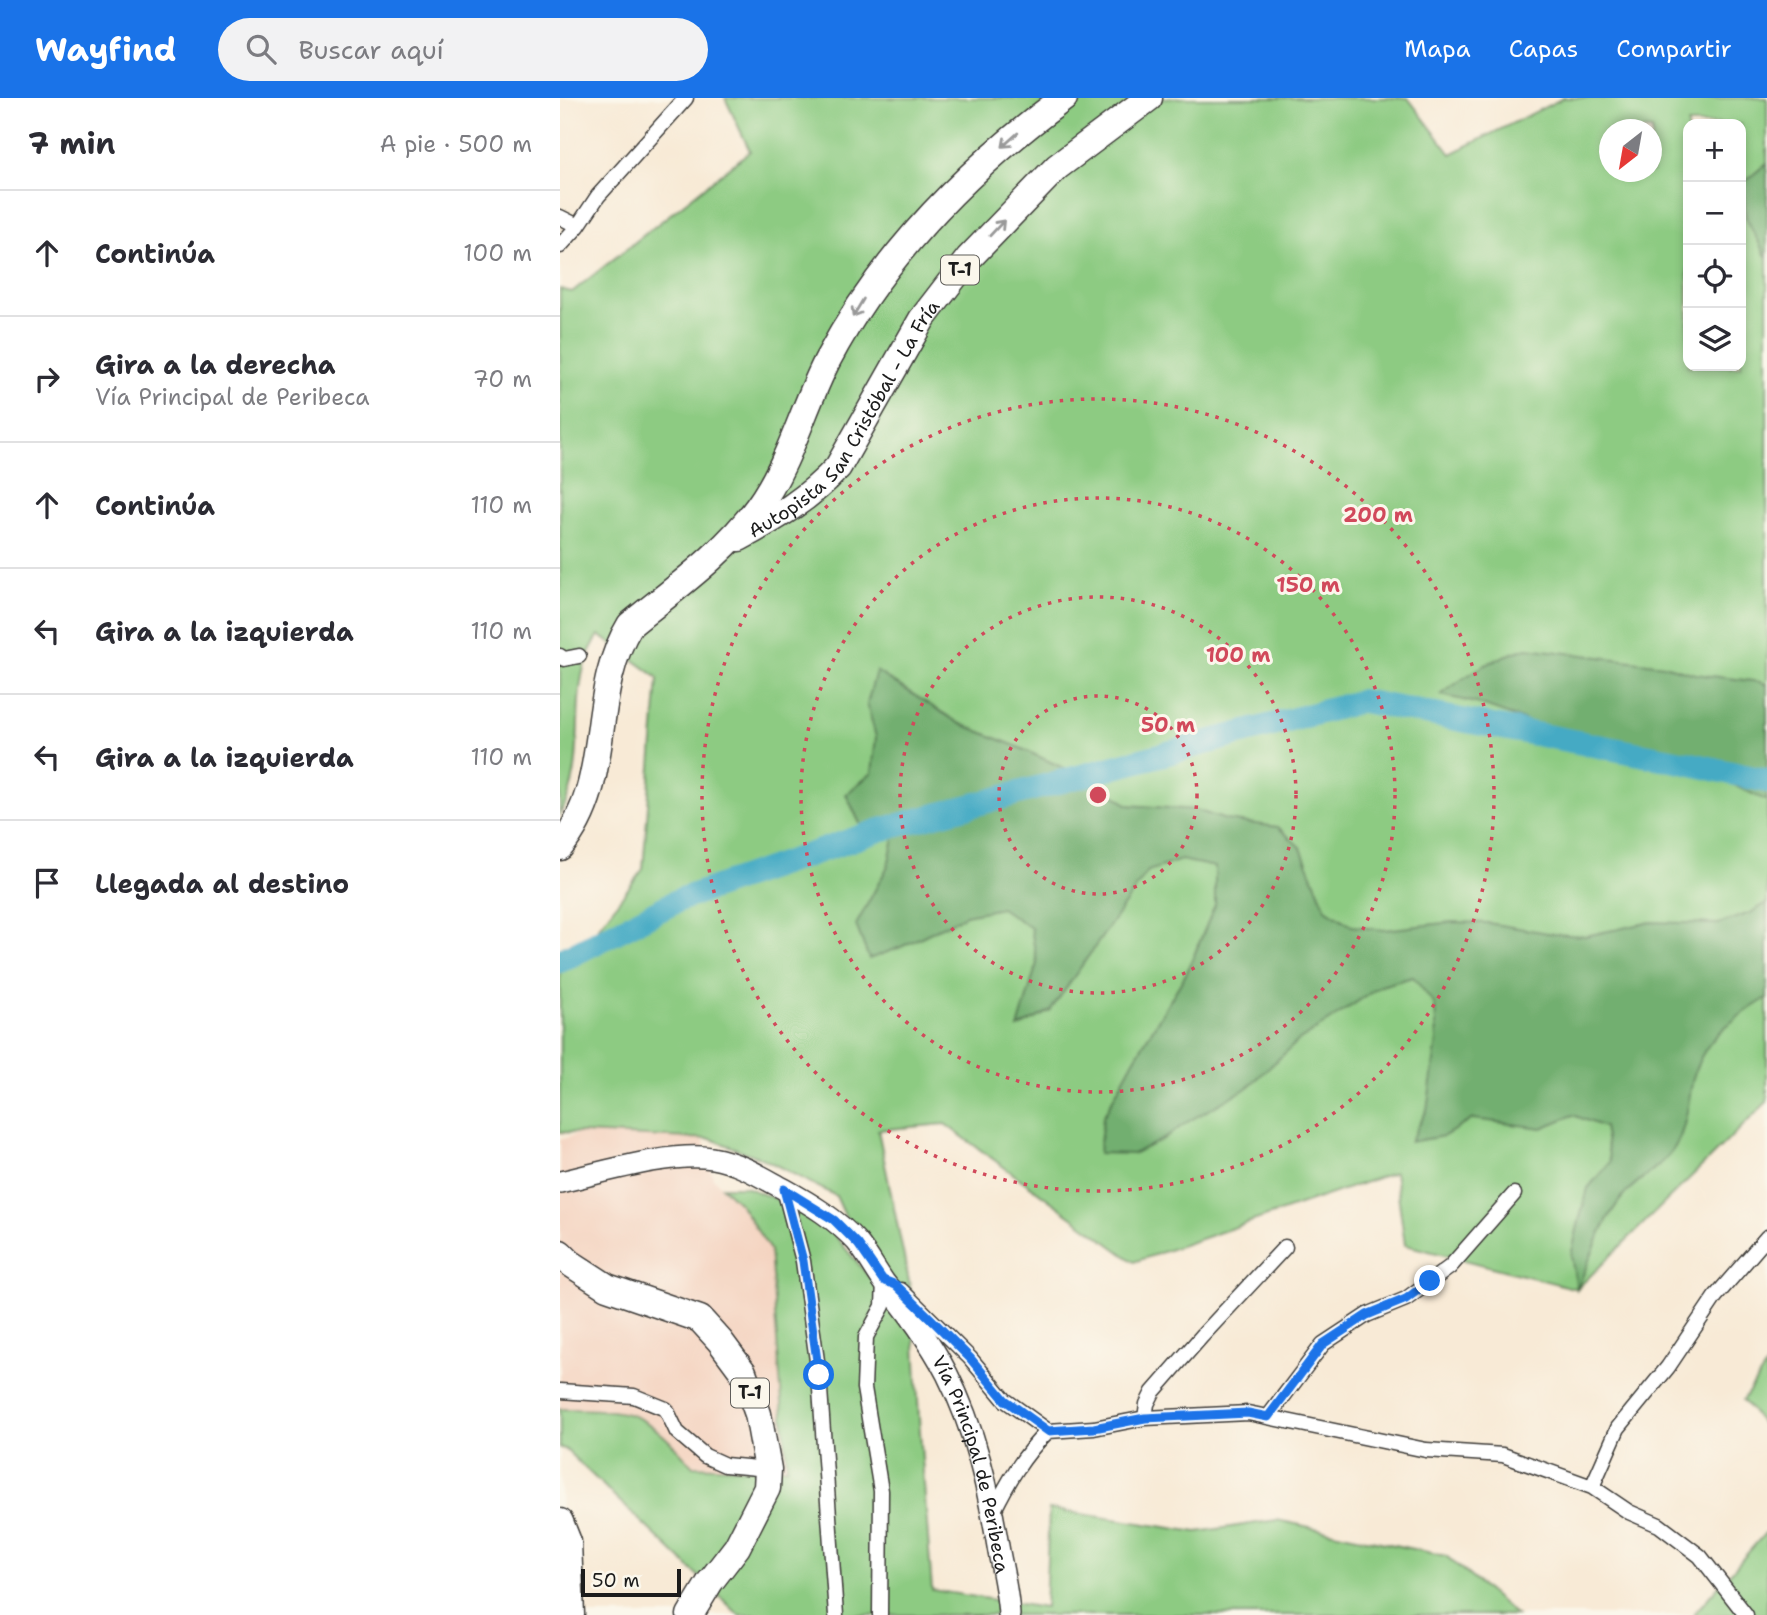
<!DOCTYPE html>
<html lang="es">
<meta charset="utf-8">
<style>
:root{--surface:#fff;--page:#f2f2f3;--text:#2b2b33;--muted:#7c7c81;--line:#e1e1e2;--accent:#1a73e8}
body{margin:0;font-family:"Shantell Sans",sans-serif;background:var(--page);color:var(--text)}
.controls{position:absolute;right:21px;top:21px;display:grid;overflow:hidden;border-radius:14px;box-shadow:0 4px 10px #0003}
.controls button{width:63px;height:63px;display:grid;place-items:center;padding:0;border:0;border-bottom:2px solid var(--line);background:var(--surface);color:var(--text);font:35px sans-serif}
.compass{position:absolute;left:1039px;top:21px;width:63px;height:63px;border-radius:50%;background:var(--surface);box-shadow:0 4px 10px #0003;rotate:211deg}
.scale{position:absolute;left:21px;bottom:18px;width:100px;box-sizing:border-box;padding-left:7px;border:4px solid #1c1c1c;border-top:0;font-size:19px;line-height:24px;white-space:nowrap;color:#1c1c1c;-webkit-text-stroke:5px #fbf7ec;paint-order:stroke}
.stop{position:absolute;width:21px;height:21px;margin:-16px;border:5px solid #1a73e8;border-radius:50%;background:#fff}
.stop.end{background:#1a73e8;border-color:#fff;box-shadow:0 2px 7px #0008}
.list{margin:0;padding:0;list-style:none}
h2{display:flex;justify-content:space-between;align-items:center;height:91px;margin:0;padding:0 28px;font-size:30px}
h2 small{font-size:23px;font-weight:400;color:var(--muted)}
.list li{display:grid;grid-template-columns:46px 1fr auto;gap:21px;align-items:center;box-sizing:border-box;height:126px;padding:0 28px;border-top:2px solid var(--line)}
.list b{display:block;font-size:26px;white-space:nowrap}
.list p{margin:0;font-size:23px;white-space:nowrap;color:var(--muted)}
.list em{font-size:23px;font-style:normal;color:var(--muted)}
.icon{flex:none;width:38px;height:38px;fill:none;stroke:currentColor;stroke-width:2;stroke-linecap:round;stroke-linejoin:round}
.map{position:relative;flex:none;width:1207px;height:1517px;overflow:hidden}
header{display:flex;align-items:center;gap:42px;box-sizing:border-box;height:98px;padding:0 35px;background:var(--accent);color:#fff}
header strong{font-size:33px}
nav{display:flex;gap:38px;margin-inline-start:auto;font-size:24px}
.search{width:490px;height:63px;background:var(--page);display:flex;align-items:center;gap:18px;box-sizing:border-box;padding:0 24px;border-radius:38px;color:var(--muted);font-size:26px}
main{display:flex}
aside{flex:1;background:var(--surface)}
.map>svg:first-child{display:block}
.built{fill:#f4d3c0}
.green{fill:#8dcb82;stroke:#54744f;stroke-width:2;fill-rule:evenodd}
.forest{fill:#72af70;stroke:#476646;stroke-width:2}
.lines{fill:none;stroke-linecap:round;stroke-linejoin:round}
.river{stroke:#44aac4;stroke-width:24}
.street-casing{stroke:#3d3b38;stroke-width:17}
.secondary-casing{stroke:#3d3b38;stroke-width:24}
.highway-casing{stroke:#3d3b38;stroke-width:29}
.street{stroke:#fff;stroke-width:14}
.secondary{stroke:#fff;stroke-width:21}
.highway{stroke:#fff;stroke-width:26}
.oneway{stroke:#999}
.route{stroke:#1a73e8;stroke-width:9}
.ring{fill:none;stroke:#d1495b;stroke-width:3.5;stroke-dasharray:3.5 7}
.labels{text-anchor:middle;stroke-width:6;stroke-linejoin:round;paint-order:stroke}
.shield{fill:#fbf7ec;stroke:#5f5e5a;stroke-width:2}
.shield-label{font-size:18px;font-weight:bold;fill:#1c1c1c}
.street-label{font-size:19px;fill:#1c1c1c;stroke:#fbf7ec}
.centre{fill:#d1495b;stroke:#fbf7ec;stroke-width:3.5}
.ring-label{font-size:21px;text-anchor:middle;font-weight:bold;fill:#d1495b;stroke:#fbf7ec;stroke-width:6;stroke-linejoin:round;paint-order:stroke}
</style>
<header>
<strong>Wayfind</strong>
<div class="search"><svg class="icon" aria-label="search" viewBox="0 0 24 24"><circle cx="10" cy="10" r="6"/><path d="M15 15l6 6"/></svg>Buscar aquí</div>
<nav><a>Mapa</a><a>Capas</a><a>Compartir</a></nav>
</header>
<main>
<aside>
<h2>7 min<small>A pie · 500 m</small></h2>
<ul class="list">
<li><svg class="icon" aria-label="ahead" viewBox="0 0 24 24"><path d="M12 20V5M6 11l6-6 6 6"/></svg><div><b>Continúa</b></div><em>100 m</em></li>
<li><svg class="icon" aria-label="right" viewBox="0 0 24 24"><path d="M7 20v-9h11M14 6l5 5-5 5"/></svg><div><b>Gira a la derecha</b><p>Vía Principal de Peribeca</p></div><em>70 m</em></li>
<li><svg class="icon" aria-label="ahead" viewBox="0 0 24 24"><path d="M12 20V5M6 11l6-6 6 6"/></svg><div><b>Continúa</b></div><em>110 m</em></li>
<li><svg class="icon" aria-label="left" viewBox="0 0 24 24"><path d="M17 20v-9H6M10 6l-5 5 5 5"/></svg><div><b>Gira a la izquierda</b></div><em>110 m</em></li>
<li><svg class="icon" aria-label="left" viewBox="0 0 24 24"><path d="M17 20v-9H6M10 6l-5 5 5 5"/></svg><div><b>Gira a la izquierda</b></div><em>110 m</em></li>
<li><svg class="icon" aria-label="arrive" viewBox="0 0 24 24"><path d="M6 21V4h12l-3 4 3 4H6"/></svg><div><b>Llegada al destino</b></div></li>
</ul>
</aside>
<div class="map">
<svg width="1207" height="1517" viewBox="0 0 1207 1517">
<rect width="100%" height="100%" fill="#fbf7ec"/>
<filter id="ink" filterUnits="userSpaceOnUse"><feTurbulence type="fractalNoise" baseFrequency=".0143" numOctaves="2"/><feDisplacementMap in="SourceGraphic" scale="14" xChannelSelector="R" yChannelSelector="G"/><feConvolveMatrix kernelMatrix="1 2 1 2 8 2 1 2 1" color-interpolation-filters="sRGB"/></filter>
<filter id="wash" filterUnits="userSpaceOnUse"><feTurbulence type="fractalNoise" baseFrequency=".00686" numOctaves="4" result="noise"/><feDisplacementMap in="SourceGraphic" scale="28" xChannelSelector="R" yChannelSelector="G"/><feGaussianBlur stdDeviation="1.57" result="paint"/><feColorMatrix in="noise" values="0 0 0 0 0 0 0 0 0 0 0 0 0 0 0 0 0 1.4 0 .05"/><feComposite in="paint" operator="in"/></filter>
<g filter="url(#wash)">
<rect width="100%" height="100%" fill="#f8ead6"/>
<path class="built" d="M41 1028 142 1037 153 1080 180 1106 210 1151 227 1369 208 1371 133 1368 105 1338 71 1317 0 1311V1042Z"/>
<path class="green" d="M165 0H848L891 56 1003 0H1207V1004L1017 1191 845 1147 835 1074 574 1164 385 1026 318 1032 353 1203 315 1183 276 1098 206 1062 151 1041 0 1034V861L21 852 83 771 98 580 39 537C34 545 29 553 26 562 10 613 28 668 0 716V191L12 194 190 53ZM1128 26H1181V268H1128ZM1050 32H1092V74H1050Z
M162 1089H185L258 1117 315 1186 353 1207 359 1320 372 1492 485 1510 489 1411 637 1434 717 1422 886 1458 956 1517H179L5 1351 0 1350V1311C19 1311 54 1311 71 1317 95 1325 117 1350 133 1368L208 1371 227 1369 210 1152 180 1106Z
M1207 1267V1332L1183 1302Z
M1207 1433V1517H1133Z"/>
<path class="forest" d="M1207 65V160L1186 120 1182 86Z
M967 550 1104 567 1135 576 1201 584 1207 587V703L1095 649 1020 642 916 605 881 597C910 574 932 561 967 550Z
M316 573 399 625 458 649 543 688 568 707 636 712 666 722 718 729 741 750 766 811 792 828 824 832 892 824 928 825 994 836 1025 838 1091 824 1158 826 1190 815 1207 805V900C1172 921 1140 943 1132 985 1128 1005 1126 1030 1116 1047 1104 1068 1080 1079 1065 1096 1042 1122 1031 1160 1017 1191L1011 1158 1019 1123 1028 1090 1050 1064 1044 1029 1013 1017 982 1030 913 1021 884 1038 850 1044 867 1012 877 942 875 907 853 879 821 888 737 944 687 990 629 1023 602 1042 573 1056 539 1055 543 1019 574 962 627 874 655 807V769L621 762 588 773 490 913 458 930 477 865 471 830 441 810 406 817 341 849 309 861 296 827 328 768 335 735 302 730 286 696 312 675 316 639 307 606Z"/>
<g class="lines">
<path class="river" d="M0 863 119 802 320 732 802 603 1127 665 1207 683"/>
</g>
</g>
<g filter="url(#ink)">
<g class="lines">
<g class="street-casing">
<path id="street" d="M0 119 18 128
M0 148 18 128 38 98 126 0
M0 558 4 561 19 558
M224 1091 243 1163 259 1277 276 1517
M341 1192 410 1260 445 1302 488 1333C463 1357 448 1384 433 1414
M0 1293 74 1298 106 1311 117 1334 145 1358 165 1367 208 1371
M708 1319 763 1246 807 1217 846 1201 890 1169 954 1096
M585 1320 587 1306 593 1294 642 1238 725 1149
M488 1333 534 1330 585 1320 688 1315 866 1352 943 1357 1032 1389 1069 1414 1099 1427 1140 1458 1186 1517
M1032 1389 1058 1330 1108 1269 1155 1199 1207 1139
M320 1517 321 1393 304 1290 306 1239 323 1208 324 1182"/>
</g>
<g class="secondary-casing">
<g id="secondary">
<path id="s1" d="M0 1084C41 1075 112 1053 152 1060 180 1065 200 1078 224 1091 251 1106 276 1121 297 1144 307 1156 315 1171 324 1184 347 1213 370 1243 387 1276 415 1331 429 1393 439 1454 443 1475 448 1496 449 1517"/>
</g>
</g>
<g class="highway-casing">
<g id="highway">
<path id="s2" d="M179 440C216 420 250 400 278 369L362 221 409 160 497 69 589 0"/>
<path d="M0 749C55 683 27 597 70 527 115 490 164 456 198 409 230 365 243 309 268 261 324 156 409 70 504 0"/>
<path d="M0 1155 10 1165 47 1189 140 1221 160 1243 183 1274 198 1316 208 1371 207 1390 177 1449 150 1484 130 1517"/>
<path d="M0 1424 8 1444 11 1517"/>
</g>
</g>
<use href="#street" class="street"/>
<use href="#secondary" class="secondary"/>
<use href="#highway" class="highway"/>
</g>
<defs><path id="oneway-shaft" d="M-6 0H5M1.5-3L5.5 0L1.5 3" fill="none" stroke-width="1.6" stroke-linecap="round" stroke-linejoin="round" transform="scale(1.75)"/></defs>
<g class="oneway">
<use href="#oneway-shaft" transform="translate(450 42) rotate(138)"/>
<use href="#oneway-shaft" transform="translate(437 130) rotate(-47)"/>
<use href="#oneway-shaft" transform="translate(298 210) rotate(121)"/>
</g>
</g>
<g class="lines" filter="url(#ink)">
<path class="route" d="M259 1277 243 1163 224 1091 274 1122 298 1146 323 1182 336 1187 370 1220 410 1260 445 1302 488 1333 534 1330 585 1320 688 1315 708 1319 763 1246 807 1217 846 1201 870 1183"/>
</g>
<g class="ring">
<circle cx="538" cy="697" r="99"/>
<circle cx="538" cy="697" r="198"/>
<circle cx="538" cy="697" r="297"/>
<circle cx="538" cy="697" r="396"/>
</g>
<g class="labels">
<g class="shield">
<rect x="381" y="157.5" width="38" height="29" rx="5"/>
<rect x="171" y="1280.5" width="38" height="29" rx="5"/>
</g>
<g class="shield-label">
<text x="400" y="178">T-1</text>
<text x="190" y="1301">T-1</text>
</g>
<g class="street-label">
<text dy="7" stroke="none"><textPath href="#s2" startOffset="163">Autopista San Cristóbal - La Fría</textPath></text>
<text dy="7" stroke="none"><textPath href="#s1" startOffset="578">Vía Principal de Peribeca</textPath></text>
</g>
</g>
<circle cx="538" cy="697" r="10" class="centre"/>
<g class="ring-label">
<text x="818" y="424">200 m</text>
<text x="748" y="494">150 m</text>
<text x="678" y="564">100 m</text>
<text x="608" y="634">50 m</text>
</g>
</svg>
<div class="controls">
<button>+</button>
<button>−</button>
<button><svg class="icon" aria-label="locate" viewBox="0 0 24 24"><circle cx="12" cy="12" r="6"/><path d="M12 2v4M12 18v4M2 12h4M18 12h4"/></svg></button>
<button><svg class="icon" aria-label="layers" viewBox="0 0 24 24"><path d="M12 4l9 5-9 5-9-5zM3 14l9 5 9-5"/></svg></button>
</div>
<svg class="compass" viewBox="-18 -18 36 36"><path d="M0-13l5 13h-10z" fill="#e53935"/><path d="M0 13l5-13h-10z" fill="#7c7c81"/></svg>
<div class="scale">50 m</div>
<div class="stop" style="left:259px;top:1277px"></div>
<div class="stop end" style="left:870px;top:1183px"></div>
</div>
</main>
